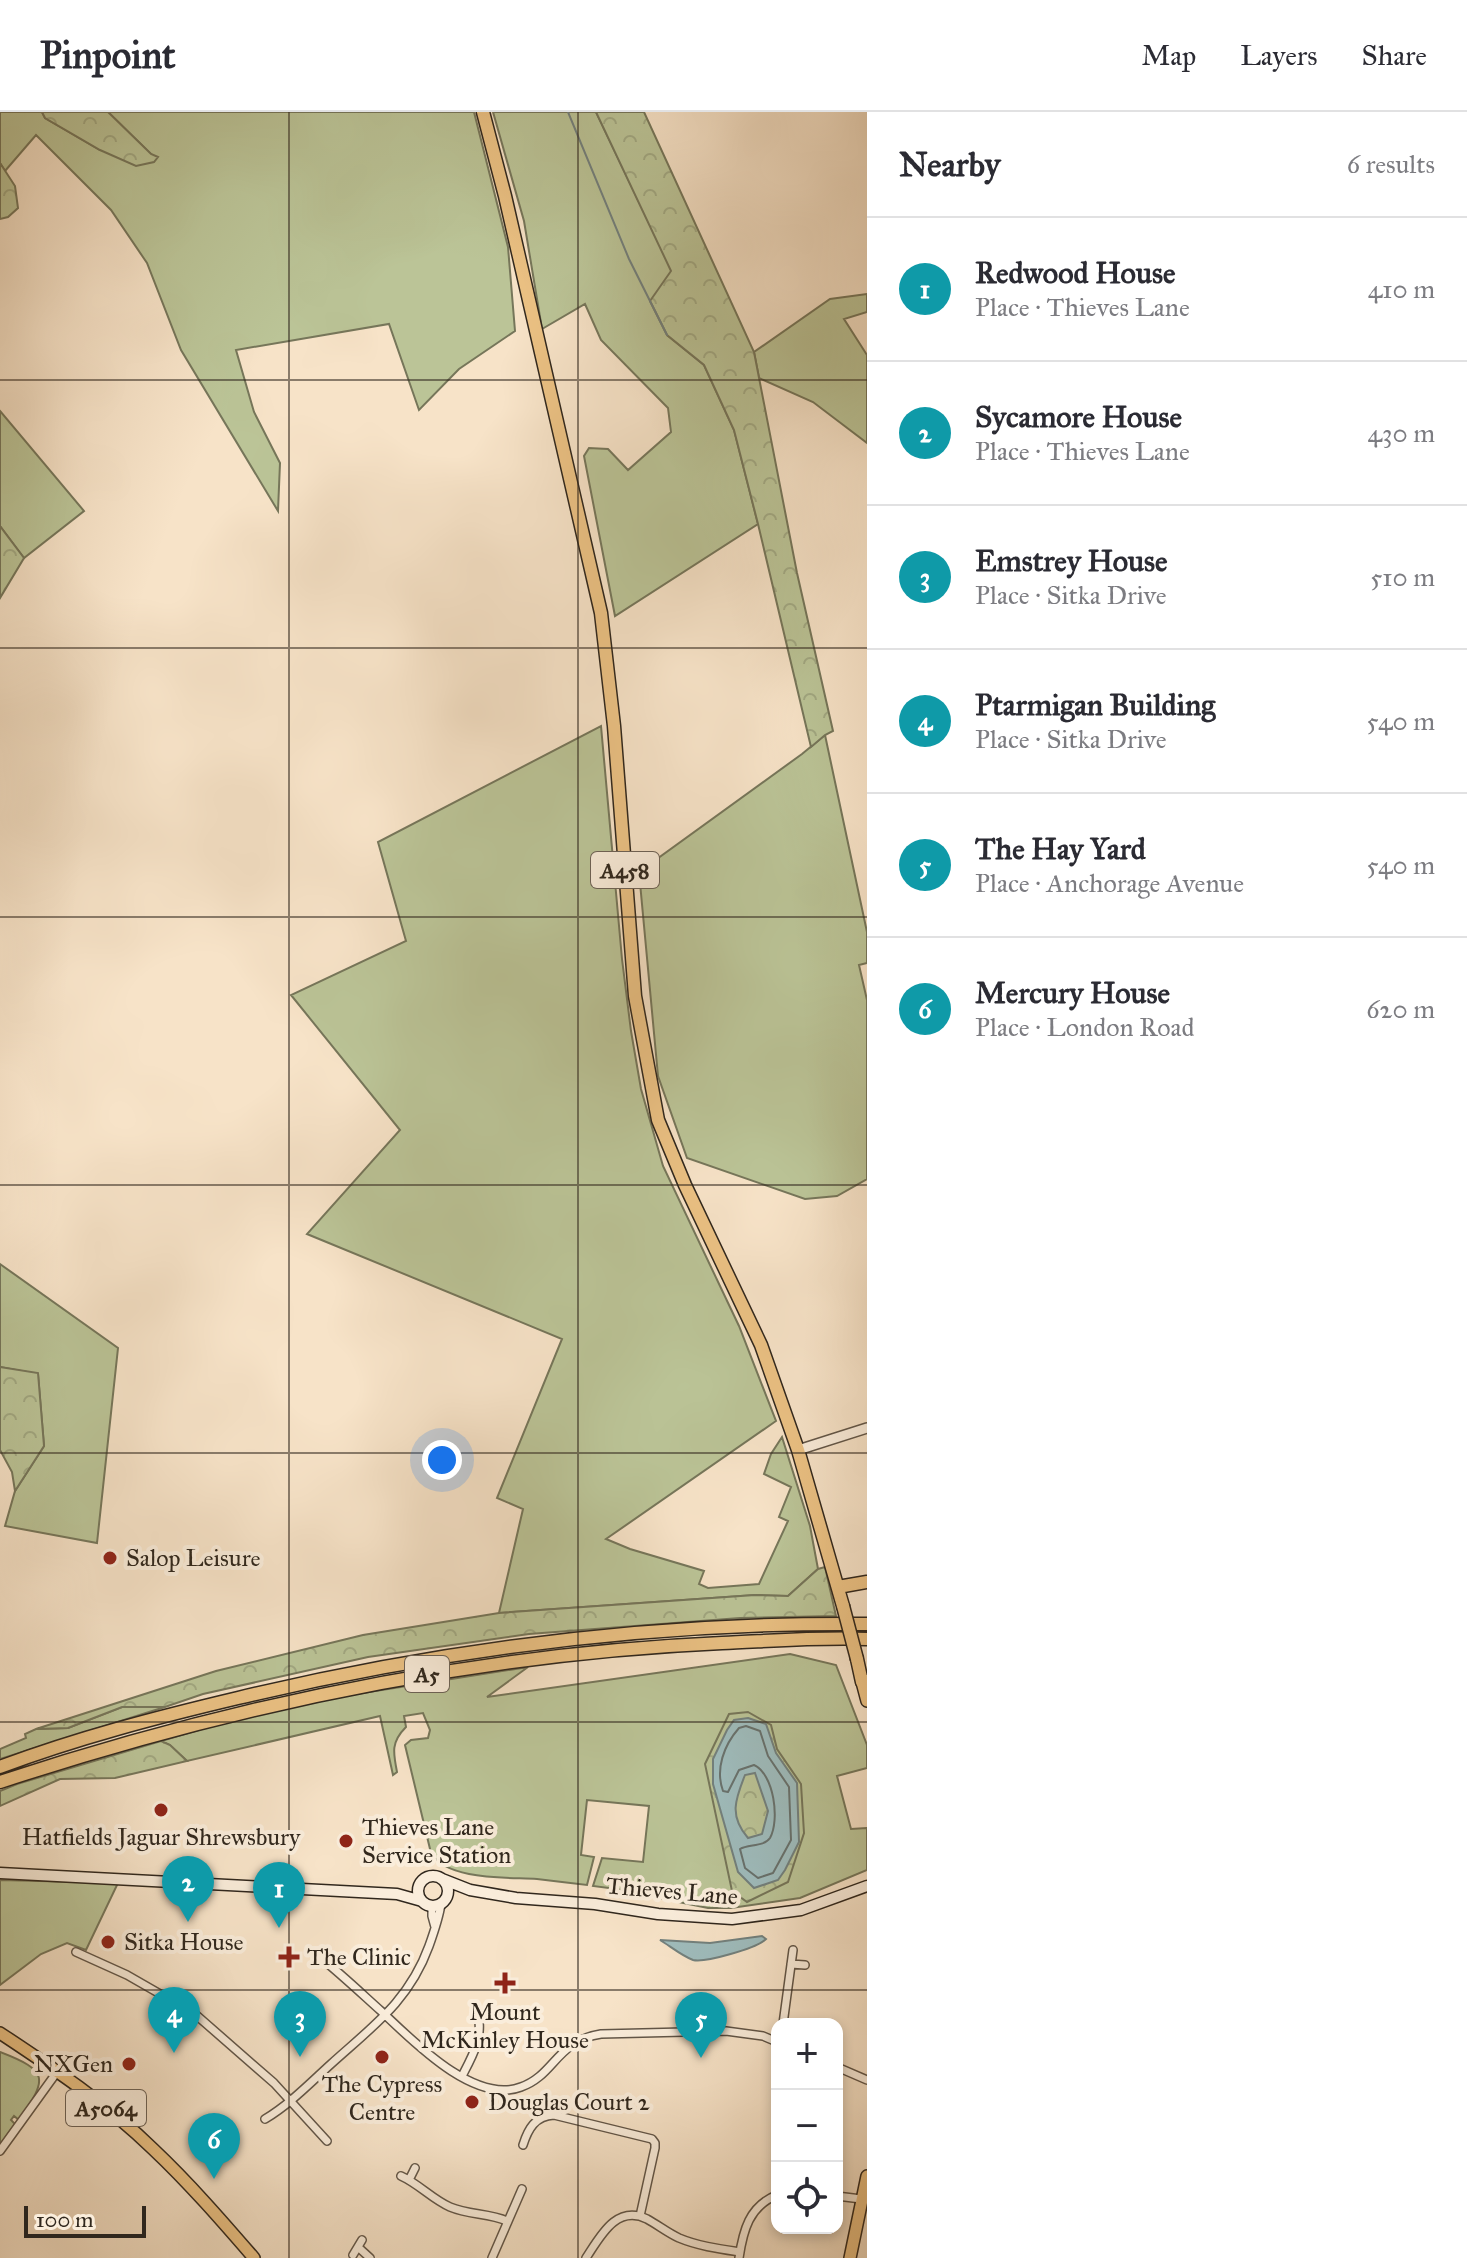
<!DOCTYPE html>
<meta charset="utf-8">
<style>
:root{--surface:#fff;--page:#f2f2f3;--text:#2b2b33;--muted:#7c7c81;--line:#e1e1e2;--accent:#7c3aed}
body{margin:0;font-family:"IM FELL Great Primer",serif;background:var(--page);color:var(--text)}
.controls{position:absolute;right:24px;bottom:24px;display:grid;overflow:hidden;border-radius:16px;box-shadow:0 4px 12px #0003}
.controls button{width:72px;height:72px;display:grid;place-items:center;padding:0;border:0;border-bottom:2px solid var(--line);background:var(--surface);color:var(--text);font:40px sans-serif}
.scale{position:absolute;left:24px;bottom:20px;width:122px;box-sizing:border-box;padding-left:8px;border:4px solid #30271d;border-top:0;font-size:22px;line-height:28px;white-space:nowrap;color:#30271d;-webkit-text-stroke:6px #faeddb;paint-order:stroke}
.you{position:absolute;left:442px;top:1348px;width:28px;height:28px;margin:-20px;border:6px solid #fff;border-radius:50%;background:#1a73e8;box-shadow:0 0 0 12px #1a73e833}
.badge{display:grid;place-items:center;width:52px;height:52px;border-radius:50%;background:var(--accent);color:#fff;font-size:26px;font-weight:700}
.pin{position:absolute;translate:-50% -66px;filter:drop-shadow(0 2px 4px #0008)}
.pin::after{content:'';position:absolute;top:42px;width:28px;height:24px;background:inherit;clip-path:polygon(0 0,100% 0,50% 100%)}
.list{margin:0;padding:0;list-style:none}
h2{display:flex;justify-content:space-between;align-items:center;height:104px;margin:0;padding:0 32px;font-size:34px}
h2 small{font-size:26px;font-weight:400;color:var(--muted)}
.list li{display:grid;grid-template-columns:52px 1fr auto;gap:24px;align-items:center;box-sizing:border-box;height:144px;padding:0 32px;border-top:2px solid var(--line)}
.list b{display:block;font-size:30px;white-space:nowrap}
.list p{margin:0;font-size:26px;white-space:nowrap;color:var(--muted)}
.list em{font-size:26px;font-style:normal;color:var(--muted)}
.icon{flex:none;width:44px;height:44px;fill:none;stroke:currentColor;stroke-width:2;stroke-linecap:round;stroke-linejoin:round}
.map{position:relative;flex:none;width:867px;height:2146px;overflow:hidden}
header{display:flex;align-items:center;gap:48px;box-sizing:border-box;height:112px;padding:0 40px;background:var(--surface);border-bottom:2px solid var(--line)}
header strong{font-size:38px}
nav{display:flex;gap:44px;margin-inline-start:auto;font-size:28px}
main{display:flex}
aside{flex:1;background:var(--surface)}
.map>svg:first-child{display:block}
.grass{fill:#bbc497;stroke:#76765a;stroke-width:2}
.forest{fill:url(#forest-crowns);stroke:#76765a;stroke-width:2}
.water{fill:#9fbdbe;stroke:#73817e;stroke-width:2;fill-rule:evenodd}
.lines{fill:none;stroke-linecap:round;stroke-linejoin:round}
.shore{stroke:#68726e;stroke-width:2}
.stream{stroke:#73817e;stroke-width:2}
.minor-casing{stroke:#625648;stroke-width:10}
.tertiary-casing{stroke:#625648;stroke-width:12}
.secondary-casing{stroke:#30271d;stroke-width:13}
.primary-casing{stroke:#30271d;stroke-width:14}
.trunk-casing{stroke:#30271d;stroke-width:15}
.minor{stroke:#faeddb;stroke-width:7}
.tertiary{stroke:#faeddb;stroke-width:9}
.secondary{stroke:#faeddb;stroke-width:10}
.primary{stroke:#ecc284;stroke-width:11}
.trunk{stroke:#ecc284;stroke-width:12}
.trunk-bridge-casing{stroke:#30271d;stroke-width:15;stroke-linecap:butt}
.trunk-bridge{stroke:#ecc284;stroke-width:12}
.grid{fill:none;stroke:#30271d;stroke-width:2;stroke-opacity:0.55}
.poi-dot{fill:#8f2418;stroke:#faeddb;stroke-width:3}
.labels{text-anchor:middle;stroke-width:8;stroke-linejoin:round;paint-order:stroke}
.shield{fill:#faeddb;stroke:#6d6256;stroke-width:2}
.shield-label{font-size:22px;font-weight:bold;fill:#30271d}
.poi-label{font-size:24px;fill:#30271d;stroke:#faeddb;text-anchor:start}
.street-label{font-size:24px;fill:#30271d;stroke:#faeddb}
</style>
<header>
<strong>Pinpoint</strong>
<nav><a>Map</a><a>Layers</a><a>Share</a></nav>
</header>
<main>
<div class="map">
<svg width="867" height="2146" viewBox="0 0 867 2146">
<defs>
<pattern id="forest-crowns" width="20" height="18" patternUnits="userSpaceOnUse" patternTransform="scale(2)"><rect width="20" height="18" fill="#bbc497"/><path d="M2 6a3 3 0 1 1 6 0M12 15a3 3 0 1 1 6 0" fill="none" stroke="#a1a882"/></pattern>
</defs>
<rect width="100%" height="100%" fill="#f7e3c8"/>
<filter id="stains"><feTurbulence type="fractalNoise" baseFrequency=".0025" numOctaves="4"/><feColorMatrix values="0 0 0 0 .2 0 0 0 0 .09 0 0 0 0 .02 0 0 0 .5 -.17"/></filter>
<radialGradient id="worn" r=".72"><stop offset=".6" stop-color="#630" stop-opacity="0"/><stop offset="1" stop-color="#630" stop-opacity=".3"/></radialGradient>
<path class="grass" d="M0 0H42L45 6 100 38 151 42 108 0H474L508 135 515 219 459 257 419 298 389 212 236 238 254 300 280 351 278 399 181 238 147 151 111 98 36 23 5 59 0 51Z
M493 0H596L672 159 667 223 704 253 734 318 758 412 615 504 584 344 589 336 608 337 628 358 671 320 668 296 601 228 585 192 542 217 524 109Z
M867 182V200L844 207 867 243V331L813 290 759 266 754 240 830 187Z
M0 299 84 399 24 446 0 414Z
M601 614 622 847 631 919 641 977 663 1054 739 1214 776 1309 606 1427 630 1437 704 1459 699 1472 708 1476 759 1472 788 1409 779 1405 791 1375 764 1362 771 1342 782 1325 810 1414 818 1457 788 1484 755 1483 499 1501 523 1397 497 1386 562 1227 307 1122 400 1018 291 883 406 829 378 730Z
M825 623 867 820V851L859 853 867 888V1067L837 1084 805 1087 687 1046 658 964 639 760 802 642Z
M0 1152 118 1236 97 1431 5 1414 15 1379 44 1334 38 1262 0 1255Z
M790 1542 836 1553 867 1633V1656L837 1664 851 1717 867 1716V1758L800 1786 731 1796H708L659 1786 647 1781 593 1774 602 1746 643 1750 649 1694 587 1688 581 1743 594 1745 587 1773C570 1771 554 1769 537 1767 508 1765 448 1769 431 1741L405 1633 411 1628 428 1626 430 1618 423 1601 404 1604 406 1615C391 1630 393 1640 397 1660L393 1663 380 1604 187 1649 170 1633 161 1629 226 1610 331 1586 528 1555 487 1585Z
M122 1595H165L0 1647V1637L26 1626 25 1622 36 1617 68 1616Z
M0 1768 118 1771 86 1838 67 1831 41 1842 0 1873Z
M0 1940C49 1959 48 1966 19 2008L14 2004 11 2008 15 2012 0 2033Z"/>
<path class="forest" d="M42 0H108L151 42 158 45 154 50 136 54 100 38 45 6Z
M596 0H644L754 240 797 461 833 619 825 623 811 635 758 412 734 318 704 253 667 223 650 189 671 159Z
M0 51 15 74 18 96 8 105 0 107Z
M0 414 24 446 0 486Z
M0 1255 38 1261 44 1334 15 1379 12 1360 0 1338Z
M825 1455 836 1504 740 1506 529 1522 368 1545 203 1582 165 1595H122L68 1616 36 1617 216 1559 363 1523 499 1501 755 1483 788 1484 818 1457Z
M748 1600 771 1613 777 1637 801 1672 804 1721 788 1770 747 1790 732 1779 705 1652 729 1602Z
M161 1629 170 1633 187 1649 115 1666 60 1667 0 1694V1679L17 1672Z"/>
<path class="water" d="M748 1606 766 1612 776 1641 797 1671 799 1730 785 1758 778 1768 754 1776 738 1760 713 1672V1647L727 1618 734 1608ZM755 1661 768 1699 762 1722 748 1726C729 1704 735 1688 745 1663Z
M762 1824 766 1827C757 1836 705 1851 693 1848 682 1844 670 1834 660 1828L710 1831Z"/>
<g class="lines">
<path class="shore" d="M746 1614 760 1619 768 1644 789 1675 791 1728 773 1761 758 1766 745 1756 740 1737C748 1732 764 1735 770 1726 780 1708 774 1662 754 1653L739 1658 728 1680 723 1679C715 1657 724 1633 739 1616Z"/>
<path class="stream" d="M568 0 629 147 667 223"/>
<g class="minor-casing">
<path id="minor" d="M432 1794V1804L435 1815
M76 1840 127 1863 195 1902 274 1971 327 2029
M321 1846C342 1863 361 1881 381 1899 412 1928 474 1993 521 1975 555 1963 556 1929 601 1922L726 1919 763 1924 777 1930
M791 1852 805 1853
M783 1912 793 1838
M837 1955 867 1968
M462 1964C473 1943 483 1926 478 1902
M265 2007C290 1992 310 1971 331 1952 373 1914 409 1889 429 1834 434 1820 439 1806 441 1792
M523 2033C528 2017 535 2004 554 2003L652 2027 655 2031V2036L640 2104
M0 2039 57 1960
M401 2064C419 2072 432 2087 450 2095 469 2103 489 2101 507 2109
M409 2068 415 2056
M837 2084 861 2087
M358 2135 370 2146
M353 2143 362 2128
M492 2146 522 2077
M586 2146C600 2125 616 2092 647 2107 658 2113 668 2121 679 2126 698 2134 720 2137 740 2140
M739 2146C743 2119 749 2094 777 2083"/>
</g>
<g class="tertiary-casing">
<path id="tertiary" d="M798 1338 867 1316"/>
</g>
<g class="secondary-casing">
<path id="secondary" d="M0 1761 397 1782 422 1789
M418 1779a15 15 0 1 1 30 0a15 15 0 1 1-30 0Z
M442 1767 470 1778 516 1786 595 1792 658 1802 732 1807 801 1798 867 1774"/>
</g>
<g class="primary-casing">
<path id="primary" d="M862 1570 867 1589
M0 1921C53 1956 107 1992 153 2037 189 2071 222 2109 254 2146
M850 2146 867 2064"/>
</g>
<g class="trunk-casing">
<path id="trunk" d="M483 0 505 84 601 501 614 614 635 884 658 1008 685 1073 761 1233 798 1338 843 1494
M838 1475 867 1470
M857 1547 862 1570 867 1569
M0 1655C77 1626 158 1605 238 1586 443 1537 656 1510 867 1512
M0 1670C234 1593 475 1542 722 1531 770 1529 819 1525 867 1527"/>
</g>
<use href="#minor" class="minor"/>
<use href="#tertiary" class="tertiary"/>
<use href="#secondary" class="secondary"/>
<use href="#primary" class="primary"/>
<use href="#trunk" class="trunk"/>
<g class="trunk-bridge-casing">
<path id="trunk-bridge" d="M843 1494 857 1547"/>
</g>
<use href="#trunk-bridge" class="trunk-bridge"/>
</g>
<path class="grid" d="M289 0V2146M578 0V2146M0 268H867M0 536H867M0 805H867M0 1073H867M0 1341H867M0 1610H867M0 1878H867"/>
<g class="poi-dot">
<circle cx="110" cy="1446" r="8"/>
<circle cx="161" cy="1698" r="8"/>
<circle cx="346" cy="1729" r="8"/>
<circle cx="108" cy="1830" r="8"/>
<path d="M285 1833h8v8h8v8h-8v8h-8v-8h-8v-8h8z"/>
<path d="M501 1859h8v8h8v8h-8v8h-8v-8h-8v-8h8z"/>
<circle cx="382" cy="1945" r="8"/>
<circle cx="129" cy="1952" r="8"/>
<circle cx="472" cy="1990" r="8"/>
</g>
<g class="labels">
<g class="shield">
<rect x="591" y="740" width="68" height="36" rx="6"/>
<rect x="405" y="1544" width="44" height="36" rx="6"/>
<rect x="66" y="1978" width="80" height="36" rx="6"/>
</g>
<g class="shield-label">
<text x="625" y="766">A458</text>
<text x="427" y="1570">A5</text>
<text x="106" y="2004">A5064</text>
</g>
<g class="poi-label">
<text x="126" y="1454">Salop Leisure</text>
<text x="362" y="1723">Thieves Lane<tspan x="362" dy="28">Service Station</tspan></text>
<text x="161" y="1733" text-anchor="middle">Hatfields Jaguar Shrewsbury</text>
<text x="124" y="1838">Sitka House</text>
<text x="307" y="1853">The Clinic</text>
<text x="505" y="1908" text-anchor="middle">Mount<tspan x="505" dy="28">McKinley House</tspan></text>
<text x="113" y="1960" text-anchor="end">NXGen</text>
<text x="382" y="1980" text-anchor="middle">The Cypress<tspan x="382" dy="28">Centre</tspan></text>
<text x="488" y="1998">Douglas Court 2</text>
</g>
<g class="street-label">
<text transform="translate(672 1779) rotate(5)" y="8">Thieves Lane</text>
</g>
</g>
<rect width="100%" height="100%" filter="url(#stains)"/>
<rect width="100%" height="100%" fill="url(#worn)"/>
</svg>
<div class="controls">
<button>+</button>
<button>−</button>
<button><svg class="icon" aria-label="locate" viewBox="0 0 24 24"><circle cx="12" cy="12" r="6"/><path d="M12 2v4M12 18v4M2 12h4M18 12h4"/></svg></button>
</div>
<div class="scale">100 m</div>
<div class="you"></div>
<div class="pin badge" style="left:279px;top:1816px;background:#0f9aa8">1</div>
<div class="pin badge" style="left:188px;top:1810px;background:#0f9aa8">2</div>
<div class="pin badge" style="left:300px;top:1945px;background:#0f9aa8">3</div>
<div class="pin badge" style="left:174px;top:1941px;background:#0f9aa8">4</div>
<div class="pin badge" style="left:701px;top:1946px;background:#0f9aa8">5</div>
<div class="pin badge" style="left:214px;top:2067px;background:#0f9aa8">6</div>
</div>
<aside>
<h2>Nearby<small>6 results</small></h2>
<ul class="list">
<li><span class="badge" style="background:#0f9aa8">1</span><div><b>Redwood House</b><p>Place · Thieves Lane</p></div><em>410 m</em></li>
<li><span class="badge" style="background:#0f9aa8">2</span><div><b>Sycamore House</b><p>Place · Thieves Lane</p></div><em>430 m</em></li>
<li><span class="badge" style="background:#0f9aa8">3</span><div><b>Emstrey House</b><p>Place · Sitka Drive</p></div><em>510 m</em></li>
<li><span class="badge" style="background:#0f9aa8">4</span><div><b>Ptarmigan Building</b><p>Place · Sitka Drive</p></div><em>540 m</em></li>
<li><span class="badge" style="background:#0f9aa8">5</span><div><b>The Hay Yard</b><p>Place · Anchorage Avenue</p></div><em>540 m</em></li>
<li><span class="badge" style="background:#0f9aa8">6</span><div><b>Mercury House</b><p>Place · London Road</p></div><em>620 m</em></li>
</ul>
</aside>
</main>
